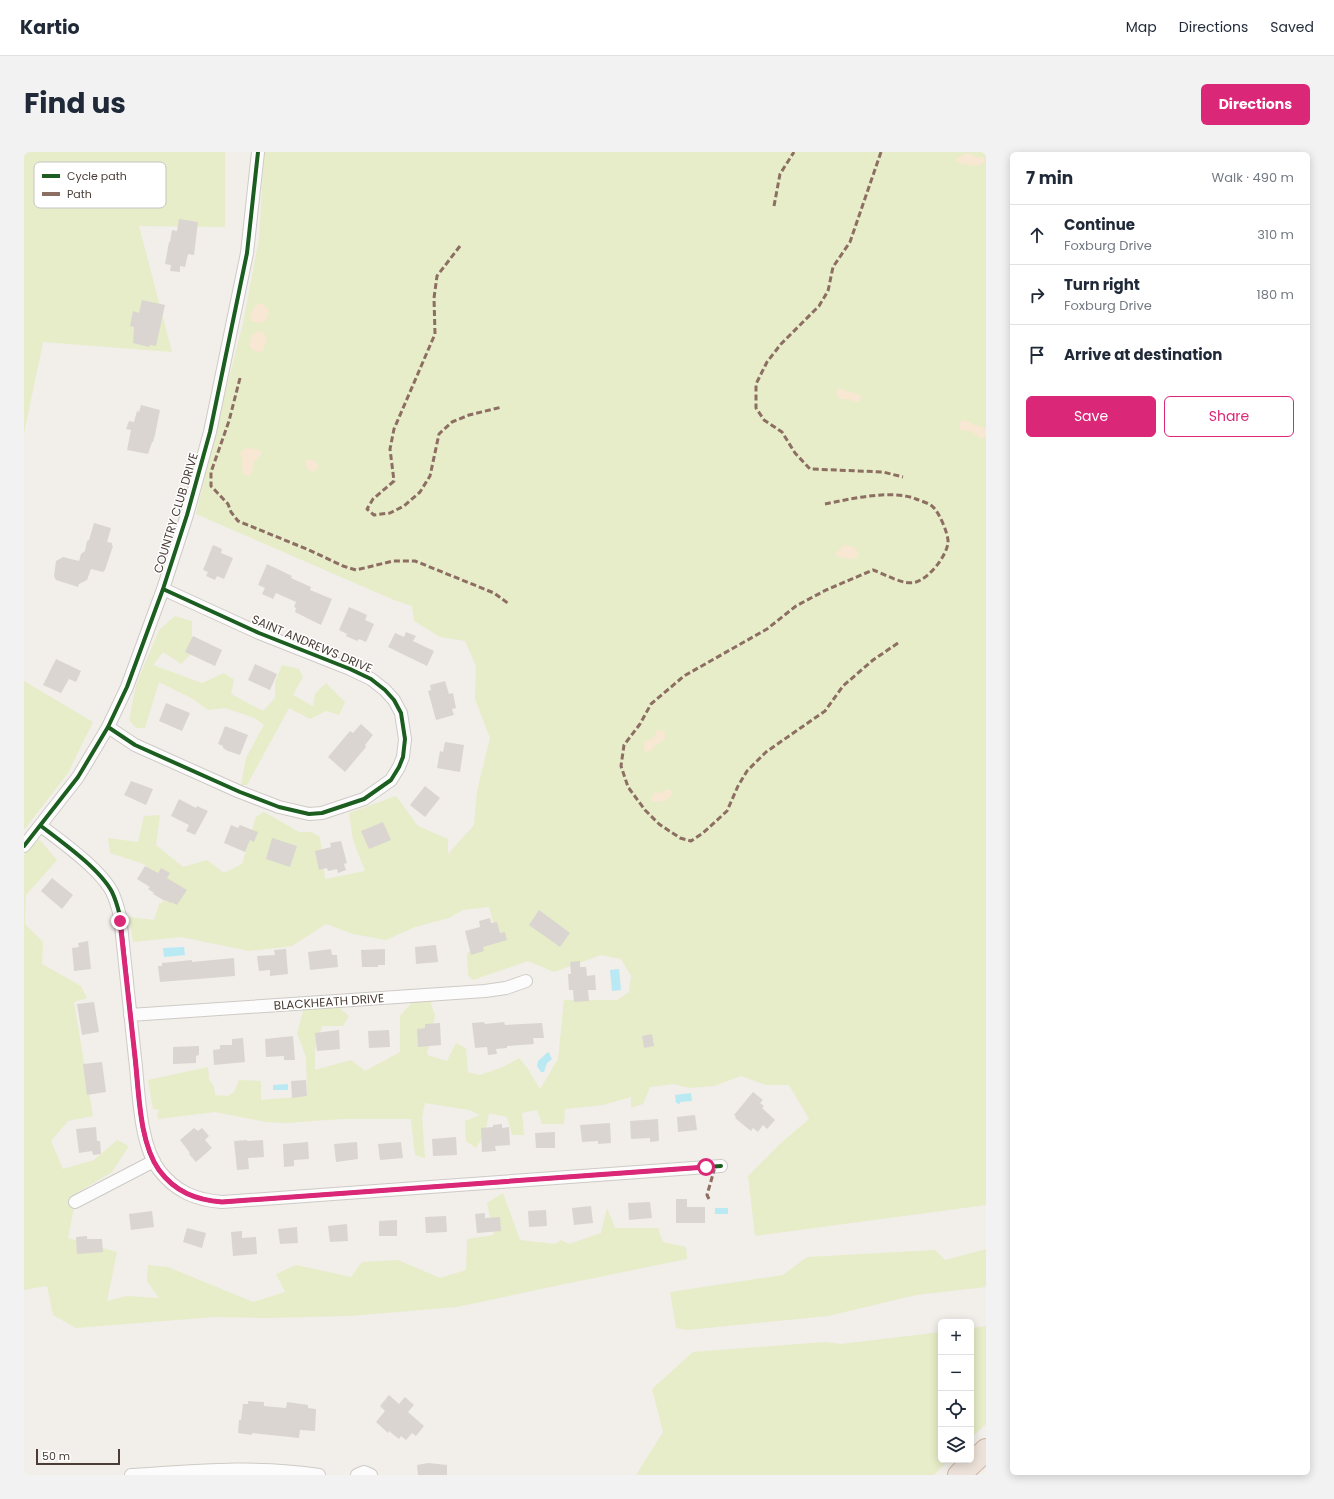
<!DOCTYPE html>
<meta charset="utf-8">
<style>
:root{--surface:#fff;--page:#f2f2f3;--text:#1f2937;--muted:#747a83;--line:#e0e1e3;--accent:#db2777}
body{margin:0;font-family:Poppins,sans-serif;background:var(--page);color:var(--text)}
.controls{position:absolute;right:12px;bottom:12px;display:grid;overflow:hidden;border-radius:6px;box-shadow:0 2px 10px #0003}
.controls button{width:36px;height:36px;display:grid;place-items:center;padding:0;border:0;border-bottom:1px solid var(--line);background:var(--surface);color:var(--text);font:20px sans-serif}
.scale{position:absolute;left:12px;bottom:10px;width:84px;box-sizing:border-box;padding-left:4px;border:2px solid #493d35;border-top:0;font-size:11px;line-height:14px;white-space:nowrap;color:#493d35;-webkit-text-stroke:3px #fff;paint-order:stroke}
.stop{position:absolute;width:12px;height:12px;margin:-9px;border:3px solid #db2777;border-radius:50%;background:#fff}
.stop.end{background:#db2777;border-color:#fff;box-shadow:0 1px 4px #0008}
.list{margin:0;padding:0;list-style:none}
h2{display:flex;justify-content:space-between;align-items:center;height:52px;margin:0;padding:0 16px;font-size:17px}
h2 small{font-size:13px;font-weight:400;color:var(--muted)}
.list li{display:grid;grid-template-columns:26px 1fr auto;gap:12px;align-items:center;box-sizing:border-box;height:60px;padding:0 16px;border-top:1px solid var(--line)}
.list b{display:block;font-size:15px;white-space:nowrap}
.list p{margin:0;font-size:13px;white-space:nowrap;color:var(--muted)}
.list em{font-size:13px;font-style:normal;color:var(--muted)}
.actions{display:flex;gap:8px;padding:12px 16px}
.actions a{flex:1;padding:9px 0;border:1px solid var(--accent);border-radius:6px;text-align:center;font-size:14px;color:var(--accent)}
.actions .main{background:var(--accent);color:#fff}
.icon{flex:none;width:22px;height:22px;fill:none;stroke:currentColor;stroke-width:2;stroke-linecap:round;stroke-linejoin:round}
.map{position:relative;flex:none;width:962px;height:1323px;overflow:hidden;border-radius:6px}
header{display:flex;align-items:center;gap:24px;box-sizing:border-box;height:56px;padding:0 20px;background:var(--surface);border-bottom:1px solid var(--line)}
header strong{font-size:19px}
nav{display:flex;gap:22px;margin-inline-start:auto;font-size:14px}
.intro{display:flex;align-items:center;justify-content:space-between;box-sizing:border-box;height:96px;padding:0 24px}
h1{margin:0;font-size:28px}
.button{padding:10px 18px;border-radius:6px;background:var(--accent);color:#fff;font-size:14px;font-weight:700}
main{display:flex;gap:24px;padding:0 24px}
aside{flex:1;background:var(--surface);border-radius:6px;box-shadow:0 2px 10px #0003}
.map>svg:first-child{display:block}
.green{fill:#e7edc8}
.sand{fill:#f7e7d3}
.water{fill:#b9e9f2}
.building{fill:#dad5d1}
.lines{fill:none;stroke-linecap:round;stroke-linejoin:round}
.street-casing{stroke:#cecac6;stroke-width:14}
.highway-casing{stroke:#ccb4a4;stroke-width:24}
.street{stroke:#fdfcfc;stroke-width:12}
.highway{stroke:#ede2d9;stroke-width:22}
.quiet{stroke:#8d6e63;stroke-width:3;stroke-dasharray:6 3;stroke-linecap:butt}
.cycleway-casing{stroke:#fff;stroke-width:6}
.cycleway{stroke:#1b5e20;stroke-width:4}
.route{stroke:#db2777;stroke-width:5}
.labels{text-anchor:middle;stroke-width:3;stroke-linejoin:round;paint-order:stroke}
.street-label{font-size:12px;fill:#493d35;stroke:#fff}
.key{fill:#fff;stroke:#c8c5c2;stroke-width:1}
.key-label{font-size:11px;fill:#493d35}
</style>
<header>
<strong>Kartio</strong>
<nav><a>Map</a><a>Directions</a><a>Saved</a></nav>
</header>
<div class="intro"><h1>Find us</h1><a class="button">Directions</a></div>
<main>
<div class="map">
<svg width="962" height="1323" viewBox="0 0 962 1323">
<rect width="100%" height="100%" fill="#f2eeea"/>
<path class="green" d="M0 0H201V75L115 74 148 200 19 190 0 282Z
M240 0H962V1053L731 1084 724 1024 758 990 785 967 765 933H742L717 924 690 934 665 936 650 932 626 935 619 952 607 956V945L579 953 541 957 540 972H518L513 958 498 961 500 983H488L483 965 465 961 461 981 452 996 442 989 441 969 456 963 445 958 401 951 398 965 401 1006 391 1003 387 967H317L263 971 242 970 191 960 134 967 133 962 135 958 129 957 124 928 184 915 185 928 190 934 191 943 204 944 210 940 215 928 237 929V948L283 944 282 905 273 881 280 856 313 854 325 864 319 874H298L291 898V918L327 908 341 919 376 900V864L390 848H406L411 864 403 903 423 909 432 891 442 896 444 920 456 923 479 915 495 906 504 917 516 937 534 907 540 848H593L605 840 607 824 597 807 577 803 530 820 504 809 449 828 444 823 443 801 473 785 465 755 439 758 425 766 391 775 362 788 329 782 302 772 268 794 225 799 157 785 109 790 105 765 130 768 135 752 152 743 120 712 86 701 84 686 114 690 120 664 136 663 132 693 159 715 183 708 200 721 218 712 232 665 240 660 275 680H287L296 685 301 727 341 719 329 688 325 661 372 644 394 674 424 687V702L450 673 453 639 466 586 451 547 452 514 441 489 416 485 390 469 388 454 370 448 172 362 196 261 219 171 235 86Z
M151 464 168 469V501L157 512 139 500 129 513 178 531 200 521 210 528 207 542 239 559 251 546V530L258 513 275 517 279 525 269 543 289 554 291 542 302 531 321 550 315 563 302 559 286 567 265 556 223 633H217L222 606 240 573 231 566 201 556 184 558 169 547 135 530 121 576H112L105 568 112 533 135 478Z
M0 529 69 570 44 621 0 678Z
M15 687 33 708 2 743 1 772 19 790 18 812 57 834 63 846 50 850 69 964 44 969 27 989 39 1017 70 1008 93 988 105 994 88 1020 53 1041 44 1086 93 1100 83 1149 102 1144 135 1146 123 1129 124 1113 144 1115 229 1150 261 1140 252 1122 272 1113 327 1125 338 1110 374 1108 416 1126 442 1118 443 1087 470 1083 463 1051 479 1041 496 1088 531 1092 537 1088 545 1092 577 1081 583 1056 591 1076H634L639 1090 662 1095 663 1107 531 1134 433 1155 326 1164 241 1166 190 1165 52 1176 29 1163 23 1134 0 1138V703Z
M962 1097V1135L892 1143 804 1164 663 1178 652 1176 646 1140 759 1123 783 1105 911 1098 921 1108Z
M962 1174V1272L947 1286V1176Z
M917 1180V1308H925L910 1323H612L639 1280 628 1237 669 1200 801 1190 817 1192Z"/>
<path class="sand" d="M944 1 954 6 959 5 961 9 960 11 951 14 934 11 932 9 933 6Z
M234 152H239L245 158 242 169 236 171 227 169 226 166 230 155Z
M235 179 240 181 243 187 239 199 234 200C223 197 225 191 228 183Z
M814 236 836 243 837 247 836 249 832 250 824 247H815L812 242 813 238Z
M940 268 962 277V285L956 286 947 279 936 278 935 272 937 269Z
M223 296C229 297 233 296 238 300V302L230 310 229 317 226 324H223L219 322C218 314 219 308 216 301L220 297Z
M287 307 295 313 291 320 286 319 282 315 281 309Z
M820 393 830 395 834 400V406L826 407 811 404 813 400Z
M637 578 641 580V587L631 594 627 599 621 600 619 595 621 589 628 587 633 579Z
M645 637 649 641C645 648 636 652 628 649L627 645 630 641 639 640Z"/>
<path class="water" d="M160 795 161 803 140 805 139 796Z
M595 817 597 838 588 839 586 818Z
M524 900 526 902V903L528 907 523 911 520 920H517L513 914 514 909Z
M264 932V938H249V933Z
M667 941 668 949 656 950V952L652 951 651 943Z
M691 1056H704V1062H691Z"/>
<path class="building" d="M155 67 174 70 170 103 164 102 161 115 156 114V120L146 119 147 113 141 112 145 90H146L148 78 153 79Z
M118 148 141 153 132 194 126 193 125 195 109 191 110 175 106 174 109 159 115 161Z
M117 253 136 258 131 283 129 290H128L124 302 103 298 107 278 102 277 105 269 110 270 113 259 115 260Z
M70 371 87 376 83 390 88 391V393L89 394 81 418 79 420 67 417 63 428 55 432 54 435 32 428 30 424 32 409 39 405 55 409 57 402 61 399 63 389 65 388Z
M189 393 198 397 197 401 209 406 200 427 193 424 191 428 182 424 184 420 179 418Z
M243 412 268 424 267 426 287 435 286 438 308 447 297 473 271 460 272 456 270 455 272 450 252 441 249 447 238 442 241 436 234 433Z
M325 455 343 463 341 468 350 472 342 490 335 487 333 489 322 484 323 482 315 478Z
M382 480 392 484 389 489 410 499 403 514 364 495 371 481 380 485Z
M169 484 198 498 191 514 161 500Z
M32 507 57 519 52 530 45 527 37 541 19 533Z
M231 512 253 522 246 538 224 528Z
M421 529 425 542 429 541 432 556 428 557 430 563 412 568 404 539 407 538 406 533Z
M142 551 166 561 158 579 135 569Z
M337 572 349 583 341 593 342 595 321 620 304 605 326 579 329 581Z
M201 574 224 583 216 603 204 599 199 596V594L194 592Z
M421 590 440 593 436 620 413 616 416 599 419 600Z
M107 629 129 637 122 653 100 643Z
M401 634 416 646 401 665 386 653Z
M155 647 172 656 173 654 184 659 171 683 162 679 165 673 147 664Z
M359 670 367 688 345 697 337 679Z
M207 673 214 676 216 673 234 680 230 690 226 688 221 700 200 691Z
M248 686 273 694 266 715 242 707Z
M317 689 323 711 320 712 322 718 314 721 313 717 304 719 303 716 295 718 291 699 307 695 306 691Z
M121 714 134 721 137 716 146 721 143 726 163 738 153 753 147 750V751L141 748V749L129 742 130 741 124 737 126 735 113 727Z
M28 726 49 743 38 757 17 739Z
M515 758 546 781 536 795 505 773Z
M466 766 467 771 473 770 476 781 481 780 483 788 459 795 460 799 447 803 441 779 456 775 455 769Z
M64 789 67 817 50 819 48 796 55 795 54 791Z
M412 793 414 810 392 812 391 795Z
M262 797 264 822 246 824V818L235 819 233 804 251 803 250 798Z
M307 797 308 803H313L314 815 286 818 284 800Z
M361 797V813H354V815H338L337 798Z
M210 806 211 824 136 830 134 814H138V811L168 808V810Z
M556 809V815H562L563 824 571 823 572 838H564L565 849 550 850 549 838H545L544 822H547L546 810Z
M70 850 75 880 58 883 53 852Z
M460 870 461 872 480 870 481 873 518 871 520 886H509L510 892 483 894V896L472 897 473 902 464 903 463 895 451 896 448 871Z
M416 871 417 893 394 895 393 877 401 876V872Z
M315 878 316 897 293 899 291 881Z
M365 878 366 895 345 896 344 879Z
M628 882 630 894 620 896 618 884Z
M269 884 271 908H260V904L242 905 241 887Z
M219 886 221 910 190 913 189 898 196 897V893H208V887Z
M175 894V903L172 904V911L149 912V895Z
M78 910 82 940 63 943 59 912Z
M282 928 283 944 268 946 267 929Z
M729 940 739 948 736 951 740 954 738 956 751 968 743 977 739 973 734 980 729 976 727 979 711 966 712 965 710 963Z
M671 963 673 978 654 980 653 965Z
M634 967 635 989 626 990V986L607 987 606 969Z
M586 971 587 991 574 992V989L558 990 556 973Z
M478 972V976L485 975 486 993 471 994 472 999 458 1000 457 976 469 975V973Z
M72 975 73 989H76L77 1002 69 1003 68 999 55 1001 52 977Z
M170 976 174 979 178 976 185 984 181 988 188 996 172 1010 165 1002 166 1001 156 988Z
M531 980V996H512L511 981Z
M432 985 433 1003 409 1004 408 987Z
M223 988V989L239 988 240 1005 224 1006 225 1017 213 1018 210 989Z
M284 990 285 1007 270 1008V1014L260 1015 259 992Z
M333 990 334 1007 312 1010 310 992Z
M377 990 379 1006 356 1008 354 992Z
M652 1047H663V1055H681V1071H652Z
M626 1050 628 1066 605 1068 604 1051Z
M567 1054 569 1071 550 1073 548 1056Z
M522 1058 523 1074 505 1075 504 1059Z
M128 1059 130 1075 107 1078 105 1062Z
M461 1061V1066L476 1065 477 1079 453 1081 451 1062Z
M422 1064 423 1080 402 1081 401 1065Z
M373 1068V1084H355V1069Z
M323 1072 324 1089 306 1090 304 1074Z
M273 1075 274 1091 256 1092 254 1077Z
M163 1076 182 1081 178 1096 159 1090Z
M218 1079V1086L232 1085 233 1102 209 1104 207 1080Z
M63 1084V1087H78L79 1100 53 1102 52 1085Z
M365 1243 375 1252 381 1245 390 1253 384 1260 400 1274 392 1284 388 1281 382 1288 377 1284 375 1287 365 1279 364 1281 352 1270 361 1259 356 1254Z
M224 1249 240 1250V1254L262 1256 263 1250 284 1253V1256L292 1257 291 1279 276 1278 275 1286 228 1281V1283L214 1281 215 1268H217L219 1252H224Z
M404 1311 423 1313V1323H394L393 1313Z"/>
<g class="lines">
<g class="street-casing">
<path id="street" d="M84 575 111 593 216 640 255 655 285 662 298 661 340 647 367 628 375 615 379 605 381 587 377 561 370 548 361 538 347 527 326 517 235 481 139 437
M17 674C38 690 76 717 88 740 92 748 94 756 96 764 101 812 106 859 111 906 115 939 115 991 135 1018 152 1040 172 1048 198 1050L697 1014
M0 694 54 625 84 575 103 535 139 437 163 363 186 280 223 101 234 0
M106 863 461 839 482 836 502 829
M51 1050 130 1009
M107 1323C170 1319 233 1313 295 1323
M333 1323 340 1320 347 1323"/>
</g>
<g class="highway-casing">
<path id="highway" d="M935 1323 962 1298"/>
</g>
<use href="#street" class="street"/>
<use href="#highway" class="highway"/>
<path class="quiet" d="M857 0 826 90 809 115 804 139 795 154 757 192 743 210 732 232V256L740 268 758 280 771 301 786 317 859 320 879 325
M750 54 756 22 770 0
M436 94 413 124 410 146 411 182 370 277 366 297 370 329 349 347 343 357 350 363 366 361 380 354 396 340 406 324 415 282 428 270 445 263 478 255
M216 226 205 269 187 320V334L204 352 207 360 214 369 285 398 319 414 332 418 369 409H391L470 441 485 452
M801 352C826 347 868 337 892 347 897 349 905 351 909 355 915 360 925 383 924 391 922 405 905 426 892 430 880 434 861 422 849 418L802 438 772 454 743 477 660 524 627 552 616 572 600 593 597 614 604 635 621 658 635 672 656 686 667 689 679 681 703 659 714 634 723 619 742 600 801 559 819 534 849 508 874 491
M685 1047 683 1043 691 1015"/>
<g class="cycleway-casing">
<path id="cycleway" d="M84 575 111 593 216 640 255 655 285 662 298 661 340 647 367 628 375 615 379 605 381 587 377 561 370 548 361 538 347 527 326 517 235 481 139 437
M17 674C38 690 76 717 88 740 92 748 94 756 96 764 101 812 106 859 111 906 115 939 115 991 135 1018 152 1040 172 1048 198 1050L697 1014
M0 694 54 625 84 575 103 535 139 437 163 363 186 280 223 101 234 0"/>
</g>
<use href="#cycleway" class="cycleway"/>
</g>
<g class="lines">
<path class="route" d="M96 769C101 814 106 860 111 905 115 939 115 990 135 1018 151 1040 172 1048 198 1050L682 1015"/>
</g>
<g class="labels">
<g class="street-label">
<text transform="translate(152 361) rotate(-73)" y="4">COUNTRY CLUB DRIVE</text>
<text transform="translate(288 492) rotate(23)" y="4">SAINT ANDREWS DRIVE</text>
<text transform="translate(305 850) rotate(-4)" y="4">BLACKHEATH DRIVE</text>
</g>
</g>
<rect x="10" y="10" width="132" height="46" rx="6" class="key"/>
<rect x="18" y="22" width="18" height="4" fill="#1b5e20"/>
<rect x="18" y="40" width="18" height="4" fill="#8d6e63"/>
<g class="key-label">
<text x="43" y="28">Cycle path</text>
<text x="43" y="46">Path</text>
</g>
</svg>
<div class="controls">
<button>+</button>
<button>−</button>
<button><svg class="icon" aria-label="locate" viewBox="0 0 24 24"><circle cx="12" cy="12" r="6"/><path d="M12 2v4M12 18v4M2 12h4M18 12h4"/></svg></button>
<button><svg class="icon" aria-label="layers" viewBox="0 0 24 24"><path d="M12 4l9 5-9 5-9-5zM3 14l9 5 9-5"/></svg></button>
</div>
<div class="scale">50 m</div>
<div class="stop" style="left:682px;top:1015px"></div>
<div class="stop end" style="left:96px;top:769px"></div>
</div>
<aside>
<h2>7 min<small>Walk · 490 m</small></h2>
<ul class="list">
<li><svg class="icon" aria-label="ahead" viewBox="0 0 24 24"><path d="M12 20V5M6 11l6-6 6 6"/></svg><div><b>Continue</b><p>Foxburg Drive</p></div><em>310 m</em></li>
<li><svg class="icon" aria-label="right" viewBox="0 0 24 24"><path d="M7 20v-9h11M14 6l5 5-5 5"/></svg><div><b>Turn right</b><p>Foxburg Drive</p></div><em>180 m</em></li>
<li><svg class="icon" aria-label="arrive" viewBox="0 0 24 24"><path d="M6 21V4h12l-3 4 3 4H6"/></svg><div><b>Arrive at destination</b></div></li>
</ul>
<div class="actions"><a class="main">Save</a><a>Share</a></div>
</aside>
</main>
